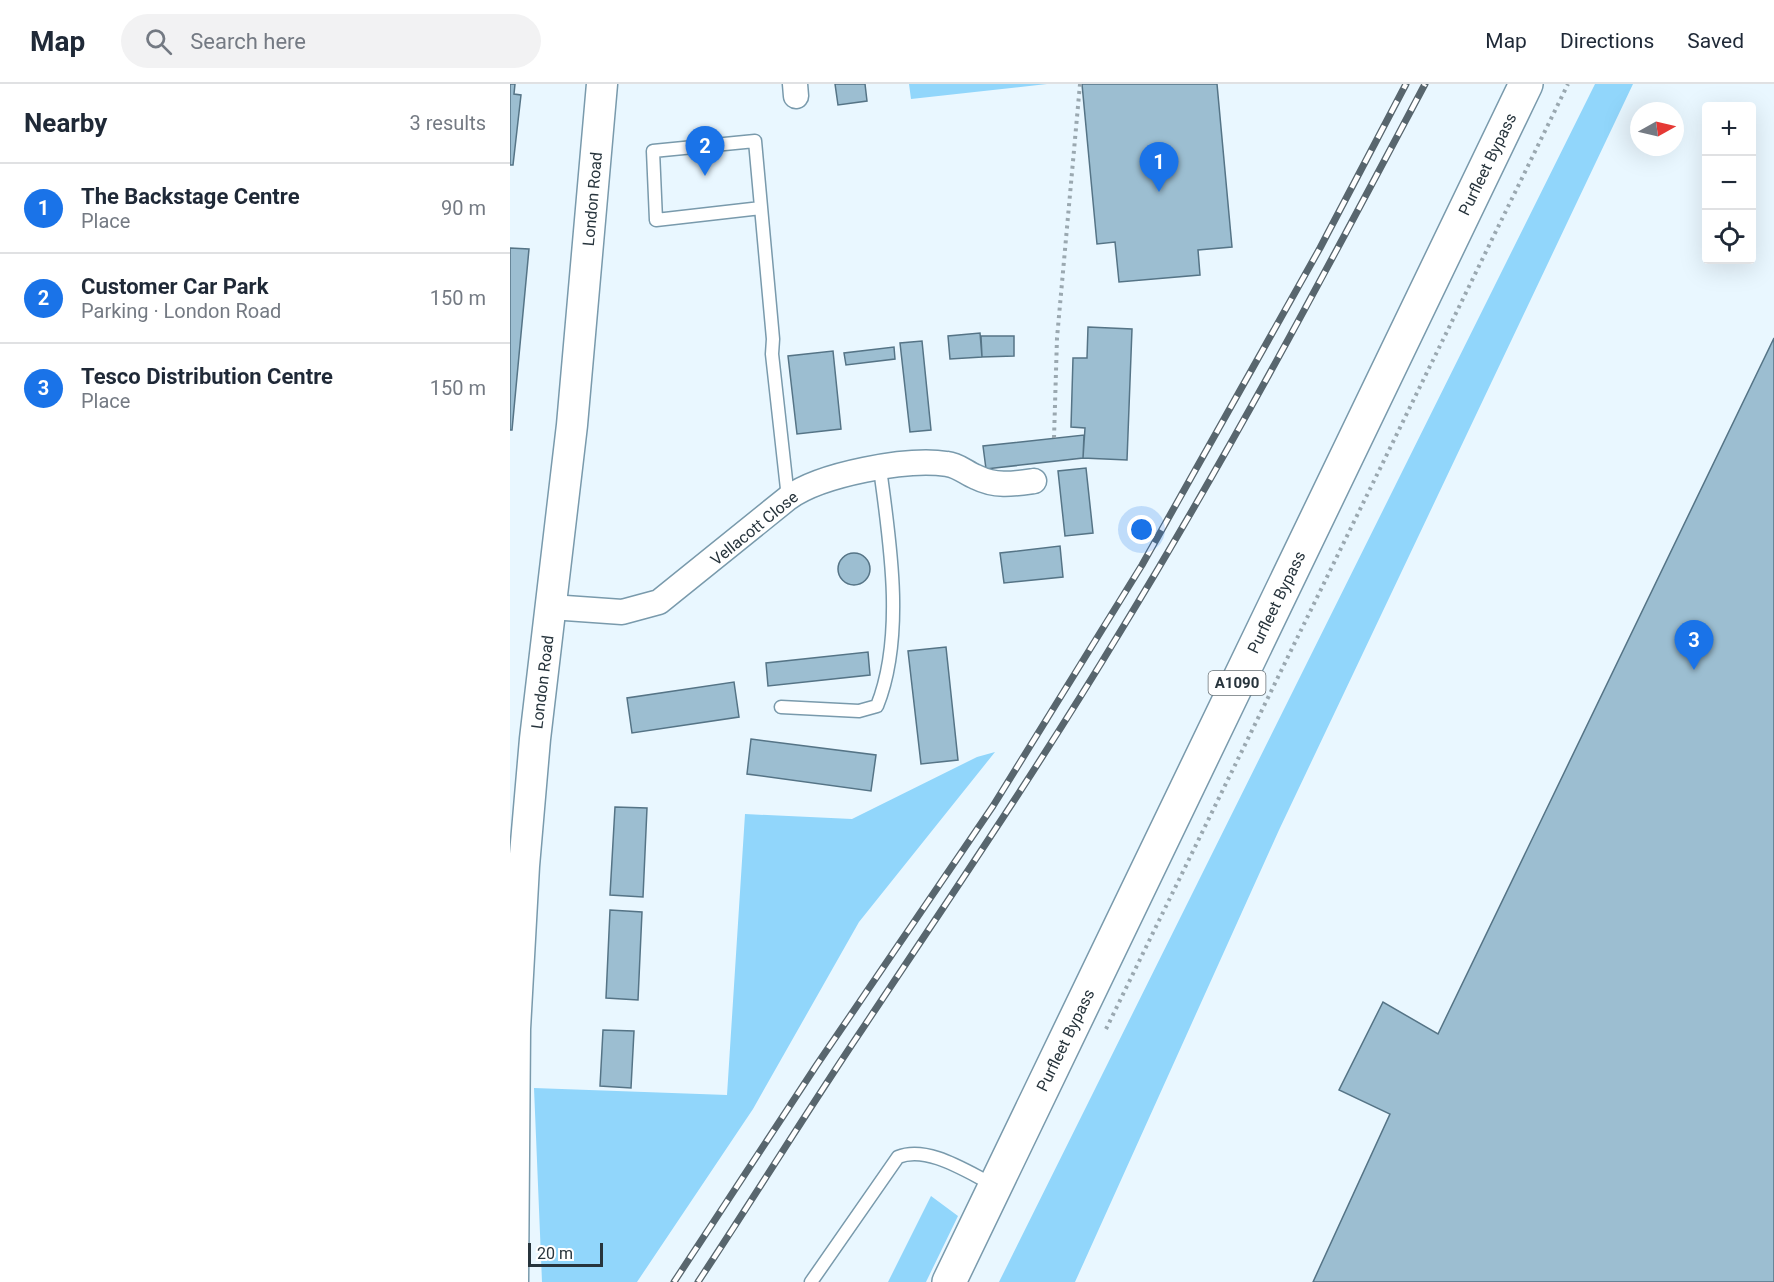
<!DOCTYPE html>
<meta charset="utf-8">
<style>
:root{--surface:#fff;--page:#f2f2f3;--text:#1f2937;--muted:#747a83;--line:#e0e1e3;--accent:#1a73e8}
body{margin:0;font-family:Roboto,sans-serif;background:var(--page);color:var(--text)}
.controls{position:absolute;right:18px;top:18px;display:grid;overflow:hidden;border-radius:6px;box-shadow:0 6px 24px #0002}
.controls button{width:54px;height:54px;display:grid;place-items:center;padding:0;border:0;border-bottom:2px solid var(--line);background:var(--surface);color:var(--text);font:30px sans-serif}
.compass{position:absolute;left:1120px;top:18px;width:54px;height:54px;border-radius:50%;background:var(--surface);box-shadow:0 6px 24px #0002;rotate:82deg}
.scale{position:absolute;left:18px;bottom:15px;width:75px;box-sizing:border-box;padding-left:6px;border:3px solid #27343c;border-top:0;font-size:16px;line-height:21px;white-space:nowrap;color:#27343c;-webkit-text-stroke:4px #fff;paint-order:stroke}
.you{position:absolute;left:632px;top:446px;width:21px;height:21px;margin:-15px;border:4px solid #fff;border-radius:50%;background:#1a73e8;box-shadow:0 0 0 9px #1a73e833}
.badge{display:grid;place-items:center;width:39px;height:39px;border-radius:50%;background:var(--accent);color:#fff;font-size:20px;font-weight:700}
.pin{position:absolute;translate:-50% -50px;filter:drop-shadow(0 2px 3px #0008)}
.pin::after{content:'';position:absolute;top:32px;width:21px;height:18px;background:inherit;clip-path:polygon(0 0,100% 0,50% 100%)}
.list{margin:0;padding:0;list-style:none}
h2{display:flex;justify-content:space-between;align-items:center;height:78px;margin:0;padding:0 24px;font-size:26px}
h2 small{font-size:20px;font-weight:400;color:var(--muted)}
.list li{display:grid;grid-template-columns:39px 1fr auto;gap:18px;align-items:center;box-sizing:border-box;height:90px;padding:0 24px;border-top:2px solid var(--line)}
.list b{display:block;font-size:22px;white-space:nowrap}
.list p{margin:0;font-size:20px;white-space:nowrap;color:var(--muted)}
.list em{font-size:20px;font-style:normal;color:var(--muted)}
.icon{flex:none;width:33px;height:33px;fill:none;stroke:currentColor;stroke-width:2;stroke-linecap:round;stroke-linejoin:round}
.map{position:relative;flex:none;width:1264px;height:1198px;overflow:hidden}
header{display:flex;align-items:center;gap:36px;box-sizing:border-box;height:84px;padding:0 30px;background:var(--surface);border-bottom:2px solid var(--line)}
header strong{font-size:28px}
nav{display:flex;gap:33px;margin-inline-start:auto;font-size:21px}
.search{width:420px;height:54px;background:var(--page);display:flex;align-items:center;gap:15px;box-sizing:border-box;padding:0 21px;border-radius:33px;color:var(--muted);font-size:22px}
main{display:flex}
aside{flex:1;background:var(--surface)}
.map>svg:first-child{display:block}
.green{fill:#91d6fb}
.building{fill:#9cbed1;stroke:#557486;stroke-width:1.5}
.lines{fill:none;stroke-linecap:round;stroke-linejoin:round}
.service-casing{stroke:#799aac;stroke-width:15}
.minor-casing{stroke:#799aac;stroke-width:27}
.tertiary-casing{stroke:#799aac;stroke-width:33}
.primary-casing{stroke:#799aac;stroke-width:36}
.path{stroke:#9aa8b0;stroke-width:4;stroke-dasharray:3 4.5;stroke-linecap:butt}
.service{stroke:#fff;stroke-width:12}
.minor{stroke:#fff;stroke-width:24}
.tertiary{stroke:#fff;stroke-width:30}
.primary{stroke:#fff;stroke-width:33}
.rail-casing{stroke:#58666e;stroke-width:7}
.rail{stroke:#fff;stroke-width:4.5;stroke-dasharray:14;stroke-linecap:butt}
.labels{text-anchor:middle;stroke-width:4.5;stroke-linejoin:round;paint-order:stroke}
.shield{fill:#fff;stroke:#687176;stroke-width:1.5}
.shield-label{font-size:15px;font-weight:bold;fill:#27343c}
.street-label{font-size:16px;fill:#27343c;stroke:#fff}
</style>
<header>
<strong>Map</strong>
<div class="search"><svg class="icon" aria-label="search" viewBox="0 0 24 24"><circle cx="10" cy="10" r="6"/><path d="M15 15l6 6"/></svg>Search here</div>
<nav><a>Map</a><a>Directions</a><a>Saved</a></nav>
</header>
<main>
<aside>
<h2>Nearby<small>3 results</small></h2>
<ul class="list">
<li><span class="badge">1</span><div><b>The Backstage Centre</b><p>Place</p></div><em>90 m</em></li>
<li><span class="badge">2</span><div><b>Customer Car Park</b><p>Parking · London Road</p></div><em>150 m</em></li>
<li><span class="badge">3</span><div><b>Tesco Distribution Centre</b><p>Place</p></div><em>150 m</em></li>
</ul>
</aside>
<div class="map">
<svg width="1264" height="1198" viewBox="0 0 1264 1198">
<rect width="100%" height="100%" fill="#e9f7ff"/>
<path class="green" d="M399 0H537L401 15Z
M1085 0H1123L769 746 565 1198H489Z
M485 668 349 838 243 1025 127 1198H32L24 1004 217 1011 235 730 342 735 467 673Z
M421 1112 448 1132 416 1198H378Z"/>
<path class="building" d="M0 0H5L4 10 11 11 3 81H0Z
M325 0H355L357 17 328 21Z
M572 0H707L722 163 688 166 690 191 609 198 605 158 587 160Z
M0 164 19 165 2 346H0Z
M578 243 622 245 617 376 573 374 575 344 561 343 563 274H577Z
M470 249 472 273 440 275 438 252Z
M471 252H504V272L472 273Z
M1264 254V1198H803L880 1030 829 1006 873 918 928 950Z
M412 257 421 346 400 348 390 259Z
M384 263 385 275 336 281 334 269Z
M323 267 331 345 287 350 278 272Z
M574 351 573 374 476 385 473 362Z
M576 384 583 449 555 452 548 387Z
M550 462 553 493 494 499 490 469Z
M328 485a16 16 0 1 1 32 0a16 16 0 1 1-32 0Z
M436 563 448 676 411 680 398 567Z
M358 568 360 591 258 602 256 579Z
M224 598 229 633 122 649 117 614Z
M241 655 366 671 361 707 237 690Z
M105 723 137 724 133 813 100 811Z
M100 826 132 828 128 916 96 914Z
M93 946 124 947 121 1004 90 1002Z"/>
<g class="lines">
<g class="service-casing">
<path id="service" d="M251 124 146 136 143 67 245 57 263 255 262 270 278 414
M271 623 349 627 367 622C395 552 380 458 370 385
M301 1198 388 1073C418 1061 457 1088 484 1101"/>
</g>
<g class="minor-casing">
<path id="minor" d="M285 0 286 12
M41 523 112 528 149 518 278 414C311 390 397 374 437 380 448 381 456 389 466 393 486 403 503 400 524 397"/>
</g>
<g class="tertiary-casing">
<path id="tertiary" d="M3 1198 5 945 14 782 25 655 62 341 92 0"/>
</g>
<g class="primary-casing">
<path id="primary" d="M439 1198 1016 0"/>
</g>
<path class="path" d="M544 354 547 254 570 0
M596 945 1058 0"/>
<use href="#service" class="service"/>
<use href="#minor" class="minor"/>
<use href="#tertiary" class="tertiary"/>
<use href="#primary" class="primary"/>
<g class="rail-casing">
<path id="rail" d="M164 1198 306 982 483 722 632 481 810 164 896 0
M188 1198C245 1112 299 1024 357 938 443 809 530 681 610 548 719 370 817 185 915 0"/>
</g>
<use href="#rail" class="rail"/>
</g>
<g class="labels">
<rect class="shield" x="698.5" y="587" width="57" height="24" rx="4.5"/>
<g class="shield-label">
<text x="727" y="604">A1090</text>
</g>
<g class="street-label">
<text transform="translate(977 80) rotate(-64)" y="6">Purfleet Bypass</text>
<text transform="translate(82 115) rotate(-85)" y="6">London Road</text>
<text transform="translate(244 444) rotate(-39)" y="6">Vellacott Close</text>
<text transform="translate(766 518) rotate(-64)" y="6">Purfleet Bypass</text>
<text transform="translate(32 598) rotate(-83)" y="6">London Road</text>
<text transform="translate(555 956) rotate(-64)" y="6">Purfleet Bypass</text>
</g>
</g>
</svg>
<div class="controls">
<button>+</button>
<button>−</button>
<button><svg class="icon" aria-label="locate" viewBox="0 0 24 24"><circle cx="12" cy="12" r="6"/><path d="M12 2v4M12 18v4M2 12h4M18 12h4"/></svg></button>
</div>
<svg class="compass" viewBox="-18 -18 36 36"><path d="M0-13l5 13h-10z" fill="#e53935"/><path d="M0 13l5-13h-10z" fill="#747a83"/></svg>
<div class="scale">20 m</div>
<div class="you"></div>
<div class="pin badge" style="left:649px;top:108px">1</div>
<div class="pin badge" style="left:195px;top:92px">2</div>
<div class="pin badge" style="left:1184px;top:586px">3</div>
</div>
</main>
